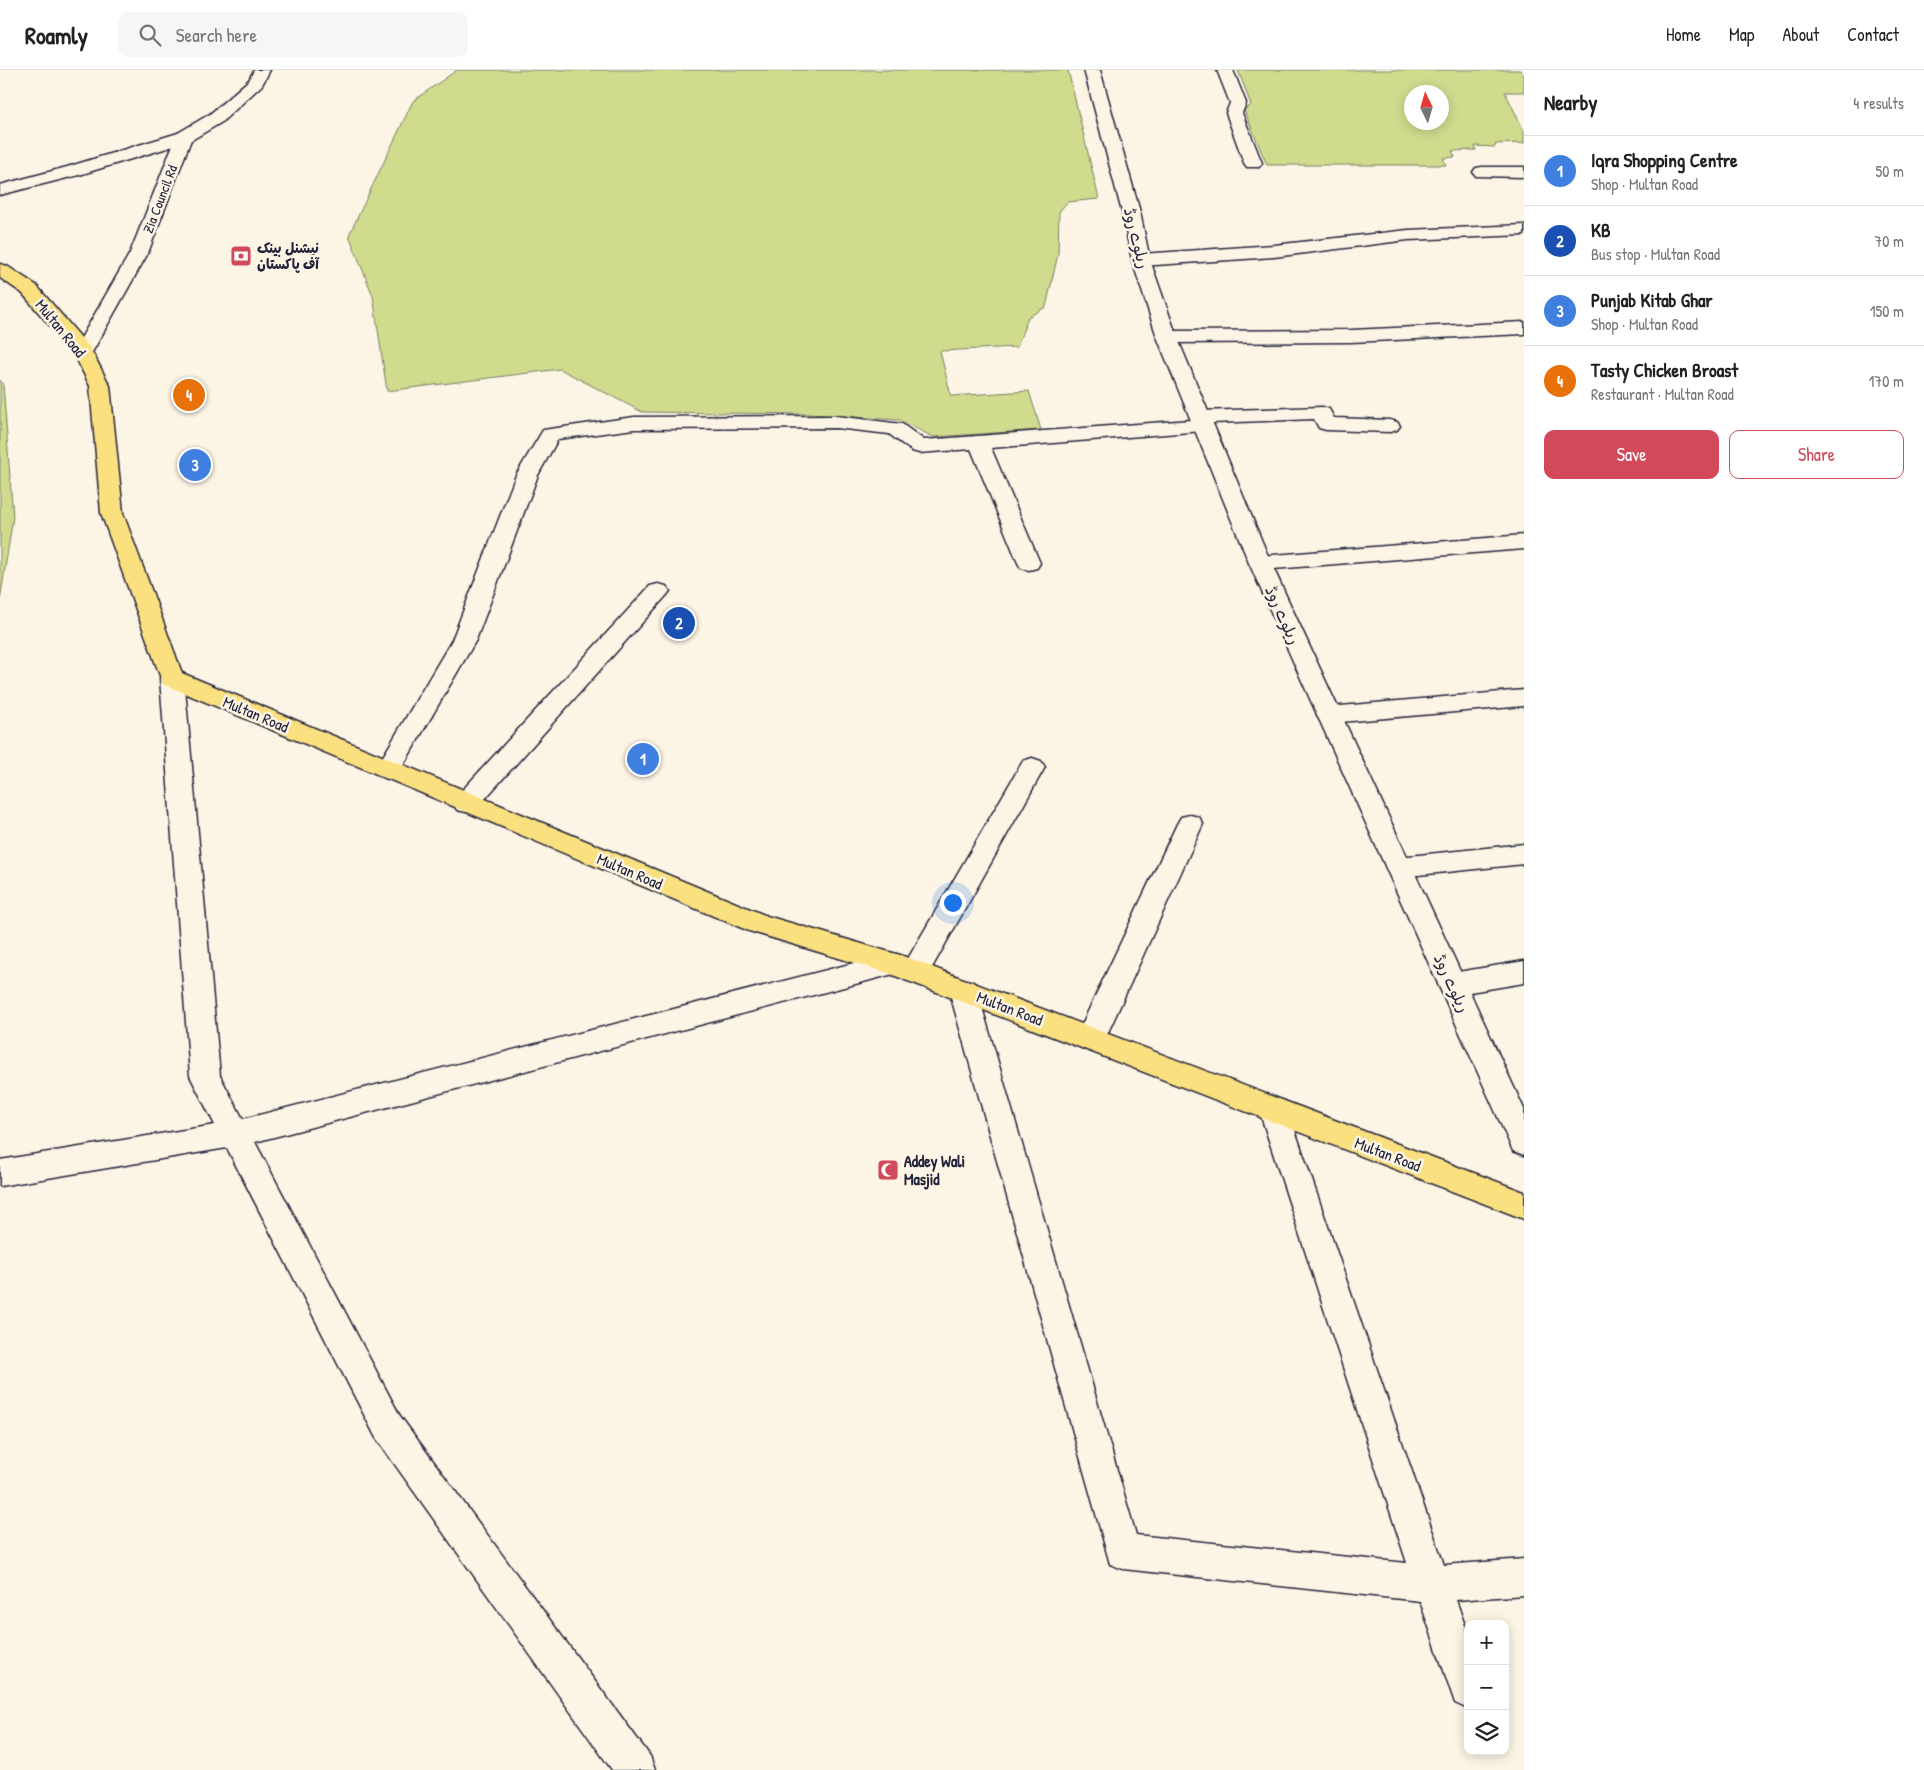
<!DOCTYPE html>
<meta charset="utf-8">
<style>
:root{--surface:#fff;--page:#f6f6f6;--text:#222;--muted:#767676;--line:#e0e0e0;--accent:#d1495b}
body{margin:0;font-family:"Patrick Hand","Playpen Sans Arabic",sans-serif;background:var(--page);color:var(--text)}
.controls{position:absolute;right:15px;bottom:15px;display:grid;overflow:hidden;border-radius:10px;box-shadow:0 2px 12px #0003}
.controls button{width:45px;height:45px;display:grid;place-items:center;padding:0;border:0;border-bottom:1px solid var(--line);background:var(--surface);color:var(--text);font:25px sans-serif}
.compass{position:absolute;left:1404px;top:15px;width:45px;height:45px;border-radius:50%;background:var(--surface);box-shadow:0 2px 12px #0003;rotate:355deg}
.you{position:absolute;left:952px;top:832px;width:18px;height:18px;margin:-12px;border:4px solid #fff;border-radius:50%;background:#1a73e8;box-shadow:0 0 0 8px #1a73e833}
.badge{display:grid;place-items:center;width:32px;height:32px;border-radius:50%;background:var(--accent);color:#fff;font-size:16px;font-weight:700}
.pin{position:absolute;translate:-50% -50%;border:2px solid #fff;box-shadow:0 1px 5px #0006}
.list{margin:0;padding:0;list-style:none}
h2{display:flex;justify-content:space-between;align-items:center;height:65px;margin:0;padding:0 20px;font-size:21px}
h2 small{font-size:16px;font-weight:400;color:var(--muted)}
.list li{display:grid;grid-template-columns:32px 1fr auto;gap:15px;align-items:center;box-sizing:border-box;height:70px;padding:0 20px;border-top:1px solid var(--line)}
.list b{display:block;font-size:19px;white-space:nowrap}
.list p{margin:0;font-size:16px;white-space:nowrap;color:var(--muted)}
.list em{font-size:16px;font-style:normal;color:var(--muted)}
.actions{display:flex;gap:10px;padding:15px 20px}
.actions a{flex:1;padding:11px 0;border:1px solid var(--accent);border-radius:10px;text-align:center;font-size:18px;color:var(--accent)}
.actions .main{background:var(--accent);color:#fff}
.icon{flex:none;width:28px;height:28px;fill:none;stroke:currentColor;stroke-width:2;stroke-linecap:round;stroke-linejoin:round}
.map{position:relative;flex:none;width:1524px;height:1700px;overflow:hidden}
header{display:flex;align-items:center;gap:30px;box-sizing:border-box;height:70px;padding:0 25px;background:var(--surface);border-bottom:1px solid var(--line)}
header strong{font-size:24px}
nav{display:flex;gap:28px;margin-inline-start:auto;font-size:18px}
.search{width:350px;height:45px;background:var(--page);display:flex;align-items:center;gap:12px;box-sizing:border-box;padding:0 18px;border-radius:10px;color:var(--muted);font-size:19px}
main{display:flex}
aside{flex:1;background:var(--surface)}
.map>svg:first-child{display:block}
.green{fill:#d0db8e;stroke:#797e64;fill-rule:evenodd}
.lines{fill:none;stroke-linecap:round;stroke-linejoin:round}
.minor-casing{stroke:#22223b;stroke-width:3}
.tertiary-casing{stroke:#22223b;stroke-width:3}
.secondary-casing{stroke:#22223b;stroke-width:3}
.primary-casing{stroke:#22223b;stroke-width:3}
.minor{fill:#fcf5e5;fill-rule:evenodd}
.tertiary{fill:#fcf5e5;fill-rule:evenodd}
.secondary{fill:#fcf5e5;fill-rule:evenodd}
.primary{fill:#fbe080;fill-rule:evenodd}
.labels{text-anchor:middle;stroke-width:5;stroke-linejoin:round;paint-order:stroke}
.far-street-label{font-size:14px;fill:#22223b;stroke:#fcf5e5}
.far-poi-label{font-size:14px;font-weight:bold;fill:#22223b;stroke:#fcf5e5;text-anchor:start}
.street-label{font-size:16px;fill:#22223b;stroke:#fcf5e5}
.poi-label{font-size:16px;font-weight:bold;fill:#22223b;stroke:#fcf5e5;text-anchor:start}
</style>
<header>
<strong>Roamly</strong>
<div class="search"><svg class="icon" aria-label="search" viewBox="0 0 24 24"><circle cx="10" cy="10" r="6"/><path d="M15 15l6 6"/></svg>Search here</div>
<nav><a>Home</a><a>Map</a><a>About</a><a>Contact</a></nav>
</header>
<main>
<div class="map">
<svg width="1524" height="1700" viewBox="0 0 1524 1700">
<rect width="100%" height="100%" fill="#fcf5e5"/>
<filter id="ink" filterUnits="userSpaceOnUse"><feTurbulence type="fractalNoise" baseFrequency=".02" numOctaves="2"/><feDisplacementMap in="SourceGraphic" scale="10" xChannelSelector="R" yChannelSelector="G"/><feConvolveMatrix kernelMatrix="1 2 1 2 8 2 1 2 1" color-interpolation-filters="sRGB"/></filter>
<g filter="url(#ink)">
<path class="green" d="M457 0H1068L1099 129 1067 132 1059 142 1058 184 1046 237 1028 247 1017 277 940 281 951 326 1029 321 1041 360 933 367 899 350 811 344 642 342 560 299 387 321 373 226 349 165 413 31Z
M1238 0H1520L1524 5V22H1505L1524 61V73L1496 74 1495 77 1475 76 1476 80 1452 81 1455 87 1443 88 1446 95H1267L1244 40 1251 35ZM1412 22H1442V52H1412Z
M0 310 3 314 13 447 0 531Z"/>
<g class="lines">
<g class="minor-casing">
<path id="minor" d="M1217 0H1233L1246 33 1242 43 1262 93 1259 97H1247L1244 93 1226 43 1230 33Z
M1482 97H1524V107L1476 106 1473 102 1476 98Z
M1524 155V165L1408 170 1274 187 1141 196 1134 194 1132 190 1134 186 1141 184 1274 175 1408 160Z
M1524 252V264L1351 272 1167 273 1160 271 1157 267 1160 263 1167 261 1351 260Z
M1322 337 1329 339 1334 348 1390 350 1397 352 1400 356 1397 360 1390 362 1326 360 1319 358 1314 349 1212 353 1213 355 1210 359 1203 361 991 378 1040 493 1037 498 1029 500 1021 498 1018 493 971 379 919 383 912 381 889 364 836 358 634 359 558 369 538 405 476 570 397 706 388 709 379 706 375 700 452 570 516 405 543 360 634 347 836 346 902 354 924 370 1191 350 1190 347 1193 343 1200 341Z
M1524 465V479L1260 500 1252 498 1249 493 1252 488 1260 486Z
M658 514 666 516 670 521 666 526 475 740 466 742 457 740 453 733 457 726 650 516Z
M172 600 181 602 184 608 220 1006 243 1049 893 883 903 886 906 892 1023 691 1032 688 1041 691 1045 697 925 910 915 913 905 910 901 902 255 1072 400 1346 650 1686 655 1700H612L376 1368 227 1078 0 1116V1090L215 1055 190 1006 160 608 163 602Z
M1524 620V636L1329 653 1320 651 1317 645 1320 639 1329 637Z
M1190 745 1199 747 1203 754 1105 969 1100 977 1090 981 1080 977 1075 969 1177 754 1181 747Z
M1524 774V794L1399 807 1390 804 1386 797 1390 790 1399 787Z
M1524 891V913L1452 925 1442 922 1438 914 1442 906 1452 903Z
M963 909 973 912 977 920 1136 1465 1407 1493 1259 1040 1263 1031 1274 1028 1285 1031 1444 1495 1524 1489V1525L1456 1530 1468 1564V1639L1455 1633 1420 1531 1123 1499 1110 1494 949 920 953 912Z"/>
</g>
<g class="tertiary-casing">
<path id="tertiary" d="M184 62 190 63 192 67 148 183 90 286H76L73 282 130 183 176 67 178 63Z"/>
</g>
<g class="secondary-casing">
<path id="secondary" d="M254 0H270L262 15 222 52 190 71 79 105 0 125V115L67 97 178 63 210 44 249 10Z
M1084 0H1100L1140 142 1150 190 1177 267 1271 493 1524 1039V1085L1513 1081 1509 1072 1249 493 1157 267 1132 190 1122 142Z"/>
</g>
<g class="primary-casing">
<path id="primary" d="M0 194 7 196 36 215 90 278 110 316 123 443 182 603 767 846 903 886 1524 1122V1149L885 902 749 861 163 614 101 443 90 316 74 284 22 223 0 208Z"/>
</g>
<use href="#minor" class="minor"/>
<use href="#tertiary" class="tertiary"/>
<use href="#secondary" class="secondary"/>
<use href="#primary" class="primary"/>
</g>
</g>
<defs>
<g id="bank-square" transform="scale(1.125)"><rect x="-9" y="-9" width="18" height="18" rx="4" fill="#d1495b" stroke="#fcf5e5"/><path d="M-6-4H6V4H-6ZM0-2.3a2.3 2.3 0 1 0 0 4.6a2.3 2.3 0 1 0 0-4.6Z" fill="#fff"/></g>
<g id="mosque-square" transform="scale(1.125)"><rect x="-9" y="-9" width="18" height="18" rx="4" fill="#d1495b" stroke="#fcf5e5"/><path d="M3.5-4.9A6 6 0 1 0 3.5 4.9A5 5 0 1 1 3.5-4.9Z" fill="#fff"/></g>
</defs>
<g fill-rule="evenodd">
<use href="#bank-square" x="241" y="186"/>
<use href="#mosque-square" x="888" y="1100"/>
</g>
<g class="labels">
<g class="far-street-label">
<text transform="translate(160 129) rotate(-69)" y="5">Zia Council Rd</text>
</g>
<g class="far-poi-label">
<text x="257" y="183">نیشنل بینک<tspan x="257" dy="16">آف پاکستان</tspan></text>
</g>
<g class="street-label">
<text transform="translate(1137 168) rotate(76)" y="6">ریلوے روڈ</text>
<text transform="translate(61 258) rotate(51)" y="6">Multan Road</text>
<text transform="translate(1283 545) rotate(66)" y="6">ریلوے روڈ</text>
<text transform="translate(256 644) rotate(23)" y="6">Multan Road</text>
<text transform="translate(630 801) rotate(23)" y="6">Multan Road</text>
<text transform="translate(1452 913) rotate(65)" y="6">ریلوے روڈ</text>
<text transform="translate(1010 938) rotate(21)" y="6">Multan Road</text>
<text transform="translate(1388 1084) rotate(21)" y="6">Multan Road</text>
</g>
<g class="poi-label">
<text x="904" y="1097">Addey Wali<tspan x="904" dy="18">Masjid</tspan></text>
</g>
</g>
</svg>
<div class="controls">
<button>+</button>
<button>−</button>
<button><svg class="icon" aria-label="layers" viewBox="0 0 24 24"><path d="M12 4l9 5-9 5-9-5zM3 14l9 5 9-5"/></svg></button>
</div>
<svg class="compass" viewBox="-18 -18 36 36"><path d="M0-13l5 13h-10z" fill="#e53935"/><path d="M0 13l5-13h-10z" fill="#767676"/></svg>
<div class="you"></div>
<div class="pin badge" style="left:643px;top:689px;background:#3f7fe0">1</div>
<div class="pin badge" style="left:679px;top:553px;background:#1a4fb4">2</div>
<div class="pin badge" style="left:195px;top:395px;background:#3f7fe0">3</div>
<div class="pin badge" style="left:189px;top:325px;background:#e8710a">4</div>
</div>
<aside>
<h2>Nearby<small>4 results</small></h2>
<ul class="list">
<li><span class="badge" style="background:#3f7fe0">1</span><div><b>Iqra Shopping Centre</b><p>Shop · Multan Road</p></div><em>50 m</em></li>
<li><span class="badge" style="background:#1a4fb4">2</span><div><b>KB</b><p>Bus stop · Multan Road</p></div><em>70 m</em></li>
<li><span class="badge" style="background:#3f7fe0">3</span><div><b>Punjab Kitab Ghar</b><p>Shop · Multan Road</p></div><em>150 m</em></li>
<li><span class="badge" style="background:#e8710a">4</span><div><b>Tasty Chicken Broast</b><p>Restaurant · Multan Road</p></div><em>170 m</em></li>
</ul>
<div class="actions"><a class="main">Save</a><a>Share</a></div>
</aside>
</main>
